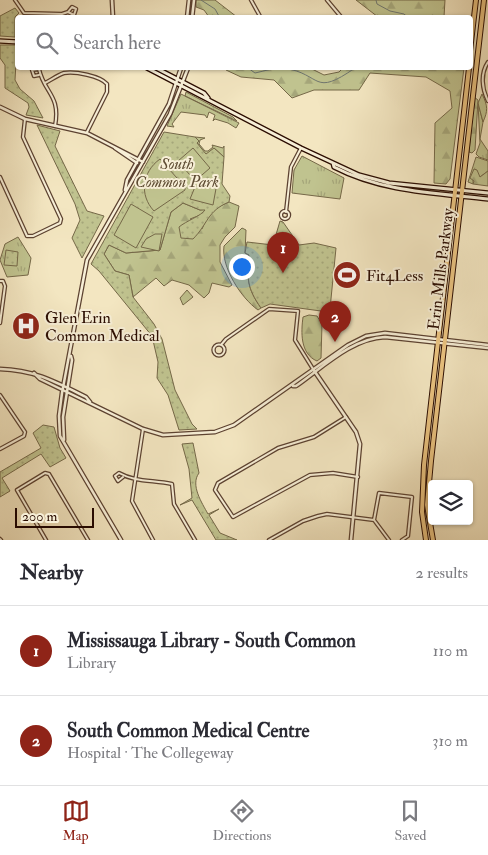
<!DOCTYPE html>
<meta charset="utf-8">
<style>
:root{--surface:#fff;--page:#f2f2f3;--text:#2b2b33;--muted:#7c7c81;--line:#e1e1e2;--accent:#8f2418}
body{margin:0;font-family:"IM FELL Double Pica",serif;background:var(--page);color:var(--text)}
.controls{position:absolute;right:15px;bottom:15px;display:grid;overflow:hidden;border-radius:5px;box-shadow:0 1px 4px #0004}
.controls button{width:45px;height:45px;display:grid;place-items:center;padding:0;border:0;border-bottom:1px solid var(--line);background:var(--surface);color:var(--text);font:25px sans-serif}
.scale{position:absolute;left:15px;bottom:12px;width:79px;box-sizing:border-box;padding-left:5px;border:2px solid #2a0c01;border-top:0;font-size:14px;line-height:18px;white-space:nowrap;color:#2a0c01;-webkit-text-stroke:4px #f7efd7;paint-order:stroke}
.you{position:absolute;left:241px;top:266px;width:18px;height:18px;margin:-12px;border:4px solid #fff;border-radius:50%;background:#1a73e8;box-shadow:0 0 0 8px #1a73e833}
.badge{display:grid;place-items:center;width:32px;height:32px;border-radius:50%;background:var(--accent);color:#fff;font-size:16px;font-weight:700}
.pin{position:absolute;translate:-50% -41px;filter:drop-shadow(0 1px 2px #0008)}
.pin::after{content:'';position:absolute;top:26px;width:18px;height:15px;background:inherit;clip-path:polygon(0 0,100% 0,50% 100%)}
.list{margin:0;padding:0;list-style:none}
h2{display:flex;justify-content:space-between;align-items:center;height:65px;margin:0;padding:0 20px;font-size:21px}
h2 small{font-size:16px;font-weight:400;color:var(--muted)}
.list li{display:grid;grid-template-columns:32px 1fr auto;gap:15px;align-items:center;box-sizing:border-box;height:90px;padding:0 20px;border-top:1px solid var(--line)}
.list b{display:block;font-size:19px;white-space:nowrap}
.list p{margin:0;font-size:16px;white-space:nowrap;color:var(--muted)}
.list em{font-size:16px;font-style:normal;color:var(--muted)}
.icon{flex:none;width:28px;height:28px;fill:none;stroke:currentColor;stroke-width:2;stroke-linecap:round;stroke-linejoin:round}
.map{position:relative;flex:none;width:488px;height:540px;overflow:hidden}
.search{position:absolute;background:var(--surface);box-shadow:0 1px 4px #0004;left:15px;right:15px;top:15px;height:55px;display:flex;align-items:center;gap:12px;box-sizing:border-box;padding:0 18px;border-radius:5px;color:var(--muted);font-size:19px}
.sheet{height:245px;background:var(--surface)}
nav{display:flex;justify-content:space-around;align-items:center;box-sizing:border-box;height:70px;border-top:1px solid var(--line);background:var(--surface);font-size:14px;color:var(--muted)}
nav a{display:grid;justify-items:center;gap:2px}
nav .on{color:var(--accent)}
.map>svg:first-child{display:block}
.grass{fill:url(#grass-tufts);stroke:#756848}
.forest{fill:url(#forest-firs);stroke:#756848}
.park{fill:url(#park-dots);stroke:#756848}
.garden{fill:#c0c38f;stroke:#756848}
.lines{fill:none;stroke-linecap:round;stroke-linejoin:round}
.stream{stroke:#707770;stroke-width:1}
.minor-casing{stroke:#5c4231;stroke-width:4.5}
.tertiary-casing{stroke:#5c4231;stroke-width:5}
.secondary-casing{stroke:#2a0c01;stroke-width:5.5}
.primary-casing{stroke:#2a0c01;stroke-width:6}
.minor{stroke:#f7efd7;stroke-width:2}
.tertiary{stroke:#f7efd7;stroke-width:2.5}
.secondary{stroke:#f7efd7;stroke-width:3}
.primary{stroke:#eac380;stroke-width:4}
.labels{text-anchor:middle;stroke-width:4;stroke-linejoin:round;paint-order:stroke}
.park-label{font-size:16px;font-style:italic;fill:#5e4c33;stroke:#f7efd7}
.street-label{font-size:16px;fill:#2a0c01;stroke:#f7efd7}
.poi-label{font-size:16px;fill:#2a0c01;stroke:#f7efd7;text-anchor:start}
</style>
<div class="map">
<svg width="488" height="540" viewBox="0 0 488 540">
<defs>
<pattern id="grass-tufts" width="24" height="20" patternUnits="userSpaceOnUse" patternTransform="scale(1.25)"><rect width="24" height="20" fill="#c0c38f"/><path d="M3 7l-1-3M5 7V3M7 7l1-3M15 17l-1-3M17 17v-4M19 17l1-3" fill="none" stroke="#a5a67a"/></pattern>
<pattern id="forest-firs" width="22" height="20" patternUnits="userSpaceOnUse" patternTransform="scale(1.25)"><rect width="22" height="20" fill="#c0c38f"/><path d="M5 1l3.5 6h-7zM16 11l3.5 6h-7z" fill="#a5a67a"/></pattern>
<pattern id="park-dots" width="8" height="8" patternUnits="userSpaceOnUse" patternTransform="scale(1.25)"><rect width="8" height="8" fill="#c0c38f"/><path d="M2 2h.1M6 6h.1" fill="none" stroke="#a5a67a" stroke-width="1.8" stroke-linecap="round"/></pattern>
</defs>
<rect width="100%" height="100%" fill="#f3e6c1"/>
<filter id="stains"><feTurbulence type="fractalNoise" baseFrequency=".004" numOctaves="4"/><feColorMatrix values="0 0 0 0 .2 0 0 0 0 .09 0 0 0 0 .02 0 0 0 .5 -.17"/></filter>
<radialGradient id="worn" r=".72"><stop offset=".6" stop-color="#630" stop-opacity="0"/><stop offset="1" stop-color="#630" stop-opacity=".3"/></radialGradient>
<path class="grass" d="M186 92 233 117 237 121 185 96Z
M181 94 239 123 236 128 228 123 215 119 213 121 215 115 209 112 207 118 205 115 181 112 172 124 174 127 167 126Z
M478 103 483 122 480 139 488 151V160L479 157 476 154 480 143Z
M195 137 205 138 200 140 199 144 205 151H208L213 147 212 145 223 148 224 146V157L214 148 206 155 197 143Z
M302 156 344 178 340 199 292 193 294 170Z
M476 157 488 161V171L480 177 473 172V184L468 182Z
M18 237 31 258 28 275 7 277 0 260 5 244Z"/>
<path class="forest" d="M196 0H215L237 17H209L204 10 196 7Z
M356 0H445L444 17H378Z
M225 68H310L324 75 339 72 343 68H464L450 179 446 184 434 183 435 123 452 108 450 91 426 77 370 73 359 90H314L292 98 274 80 241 77 226 70Z
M482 94C488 106 488 111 483 122L478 103Z
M474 97 478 100 475 150 472 153 469 152Z
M474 169 477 170 480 177 488 171V186L473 184 474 181 470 178Z
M229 202 239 206 235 227 225 237 220 245V262L232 285 229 287 212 283 209 293 204 298 189 285 172 280 164 286 156 278 133 297 129 275 115 271 104 254 109 245 126 253 160 250 171 212 183 203 200 210 206 209 203 214 190 219 202 229C208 214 214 208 229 202Z
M242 228 246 230 245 253 249 255C247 279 247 288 261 308L258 310C241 298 221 267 224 246Z
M309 315 317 316 322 324 321 358 317 361C300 354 301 332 303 317Z"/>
<path class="park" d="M15 8 19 13 15 17V37L0 36V16Z
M0 45H17L15 80 20 89 34 101 43 118 26 115 29 107 28 103 5 88V65L0 58Z
M37 125 60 131 55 146 87 211 104 216 82 258 72 238 80 220 75 204Z
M164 132 195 137 199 141 197 143 206 154 214 148 224 157 222 184 230 196 229 202C207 211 208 224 193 239L181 238 179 227C186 221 201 216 205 210H200L183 203 171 212 160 250 126 253 109 245 104 254 115 271 129 275 133 297 154 324 162 339 175 390 192 424 197 429 179 430 168 395 157 378 158 362 152 336 99 271 91 264Z
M280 221 283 222 299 245 314 243 336 248 330 309 328 312 270 304 261 308C247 288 247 279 249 255L245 253 247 242 273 245Z
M6 250 18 252 17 266 4 265Z
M43 425 54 427 60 448 66 458 50 467 41 454 2 478 10 491 0 497V472L41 448 33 433Z
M193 443 199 473C190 485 202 503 208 514L219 509 209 515 220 533 237 540H216L192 500 180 505 192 498 189 469 182 444Z"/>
<path class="garden" d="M193 148 210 168 195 181 178 161Z
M160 159 185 187V190L154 211C139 195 142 172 160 159Z
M208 181 217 183 213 205 190 199 195 187Z
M131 204 153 217 136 248 114 235Z
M155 234H162L159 251 141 247 146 239Z
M187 290 193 297 183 305 180 298Z"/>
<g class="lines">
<path class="stream" d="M201 0 215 9 220 18
M376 0 377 4 390 11 404 14 408 18
M248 68 255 73 276 68
M284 68C323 74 312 98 355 68"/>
<g class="minor-casing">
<path id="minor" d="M15 0 24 13 62 14 68 12 72 7 76 9 74 15 68 12
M251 0 261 18
M327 0 342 18
M488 62C480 74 482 89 488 101
M39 75 34 76 32 70 39 69C44 93 61 95 55 126
M45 83C51 80 58 75 64 73 75 71 100 76 107 84V92L87 132
M0 177 27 236H33L60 223 61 219 23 137 25 119
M281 215a4 4 0 1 1 8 0a4 4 0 1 1-8 0Z
M286 212 291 167 301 148
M0 281H3L5 286 0 323
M213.5 350a5.5 5.5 0 1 1 11 0a5.5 5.5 0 1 1-11 0Z
M221 345 226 339 269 309 298 311 295 340 313 369
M0 395 25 432 24 436 0 449
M346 417 314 437 278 448 218 483 215 490 233 517 310 475 333 473 358 477
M143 429 132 501 153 540
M123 477 118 481 115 476 119 473C135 482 152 480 172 484L174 504 195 540
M374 520 379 493 412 497 408 536 402 540
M0 539 1 540
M46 540 17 490 45 473 49 474 88 540
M269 540 303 521 318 516 327 514 374 520 389 540"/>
</g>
<g class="tertiary-casing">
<path id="tertiary" d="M112 0 113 18
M187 18 189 0
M192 18 194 0
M0 107 25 119 87 133 143 162
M115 148 137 163
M125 190 127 180 169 104 181 68
M0 369C35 370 56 382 86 397L90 402
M313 369 356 432 360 444 351 540
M34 373 40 379 143 429 163 435 215 432 234 425 348 345 366 336 385 333 488 345
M293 386H296C322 368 352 338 385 337L488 348
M64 440 63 417 72 360 71 356
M121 540 60 436 59 416 62 393 87 260 170 114 188 68"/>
</g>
<g class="secondary-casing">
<path id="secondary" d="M0 41 18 42
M147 68 301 148 359 175 389 183 488 193
M156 68 204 93 208 98
M333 163 334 167C382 192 435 193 488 199"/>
</g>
<g class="primary-casing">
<path id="primary" d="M470 51 476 0
M426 540 422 512 424 465 469 68
M433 540 427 505 431 461 484 0"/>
</g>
<use href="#minor" class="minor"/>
<use href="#tertiary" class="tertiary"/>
<use href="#secondary" class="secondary"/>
<use href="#primary" class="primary"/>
</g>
<defs>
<g id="stadium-disc" transform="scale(1.4375)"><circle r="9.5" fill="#8f2418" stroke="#f7efd7"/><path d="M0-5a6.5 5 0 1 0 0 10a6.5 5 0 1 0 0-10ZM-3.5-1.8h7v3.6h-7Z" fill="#fff"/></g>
<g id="hospital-disc" transform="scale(1.4375)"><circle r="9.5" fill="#8f2418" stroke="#f7efd7"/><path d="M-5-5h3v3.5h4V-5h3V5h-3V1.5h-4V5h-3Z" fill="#fff"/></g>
</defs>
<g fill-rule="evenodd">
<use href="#stadium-disc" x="347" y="275"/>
<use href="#hospital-disc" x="26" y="326"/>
</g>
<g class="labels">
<g class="park-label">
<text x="177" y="169">South<tspan x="177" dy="18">Common Park</tspan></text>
</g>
<g class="street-label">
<text transform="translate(440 269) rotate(-83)" y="6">Erin Mills Parkway</text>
</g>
<g class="poi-label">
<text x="366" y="281">Fit4Less</text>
<text x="45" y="323">Glen Erin<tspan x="45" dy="18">Common Medical</tspan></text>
</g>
</g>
<rect width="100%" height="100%" filter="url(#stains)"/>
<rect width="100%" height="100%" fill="url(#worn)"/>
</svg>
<div class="controls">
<button><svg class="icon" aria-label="layers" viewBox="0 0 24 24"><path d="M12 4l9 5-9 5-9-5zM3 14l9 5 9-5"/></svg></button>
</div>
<div class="scale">200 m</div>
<div class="you"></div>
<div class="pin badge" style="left:283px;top:273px">1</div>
<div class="pin badge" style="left:335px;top:342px">2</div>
<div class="search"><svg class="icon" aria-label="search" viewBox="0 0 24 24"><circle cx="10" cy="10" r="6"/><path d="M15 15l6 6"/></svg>Search here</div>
</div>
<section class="sheet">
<h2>Nearby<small>2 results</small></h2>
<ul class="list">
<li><span class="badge">1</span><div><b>Mississauga Library - South Common</b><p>Library</p></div><em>110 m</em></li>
<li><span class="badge">2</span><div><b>South Common Medical Centre</b><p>Hospital · The Collegeway</p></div><em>310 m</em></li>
</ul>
</section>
<nav>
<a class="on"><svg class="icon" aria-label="map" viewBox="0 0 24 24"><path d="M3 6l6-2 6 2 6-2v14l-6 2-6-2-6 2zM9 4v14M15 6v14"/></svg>Map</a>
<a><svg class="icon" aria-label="directions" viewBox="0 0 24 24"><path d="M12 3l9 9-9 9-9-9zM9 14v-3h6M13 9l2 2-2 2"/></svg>Directions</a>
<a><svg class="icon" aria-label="saved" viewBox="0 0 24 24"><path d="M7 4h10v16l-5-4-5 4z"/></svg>Saved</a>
</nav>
